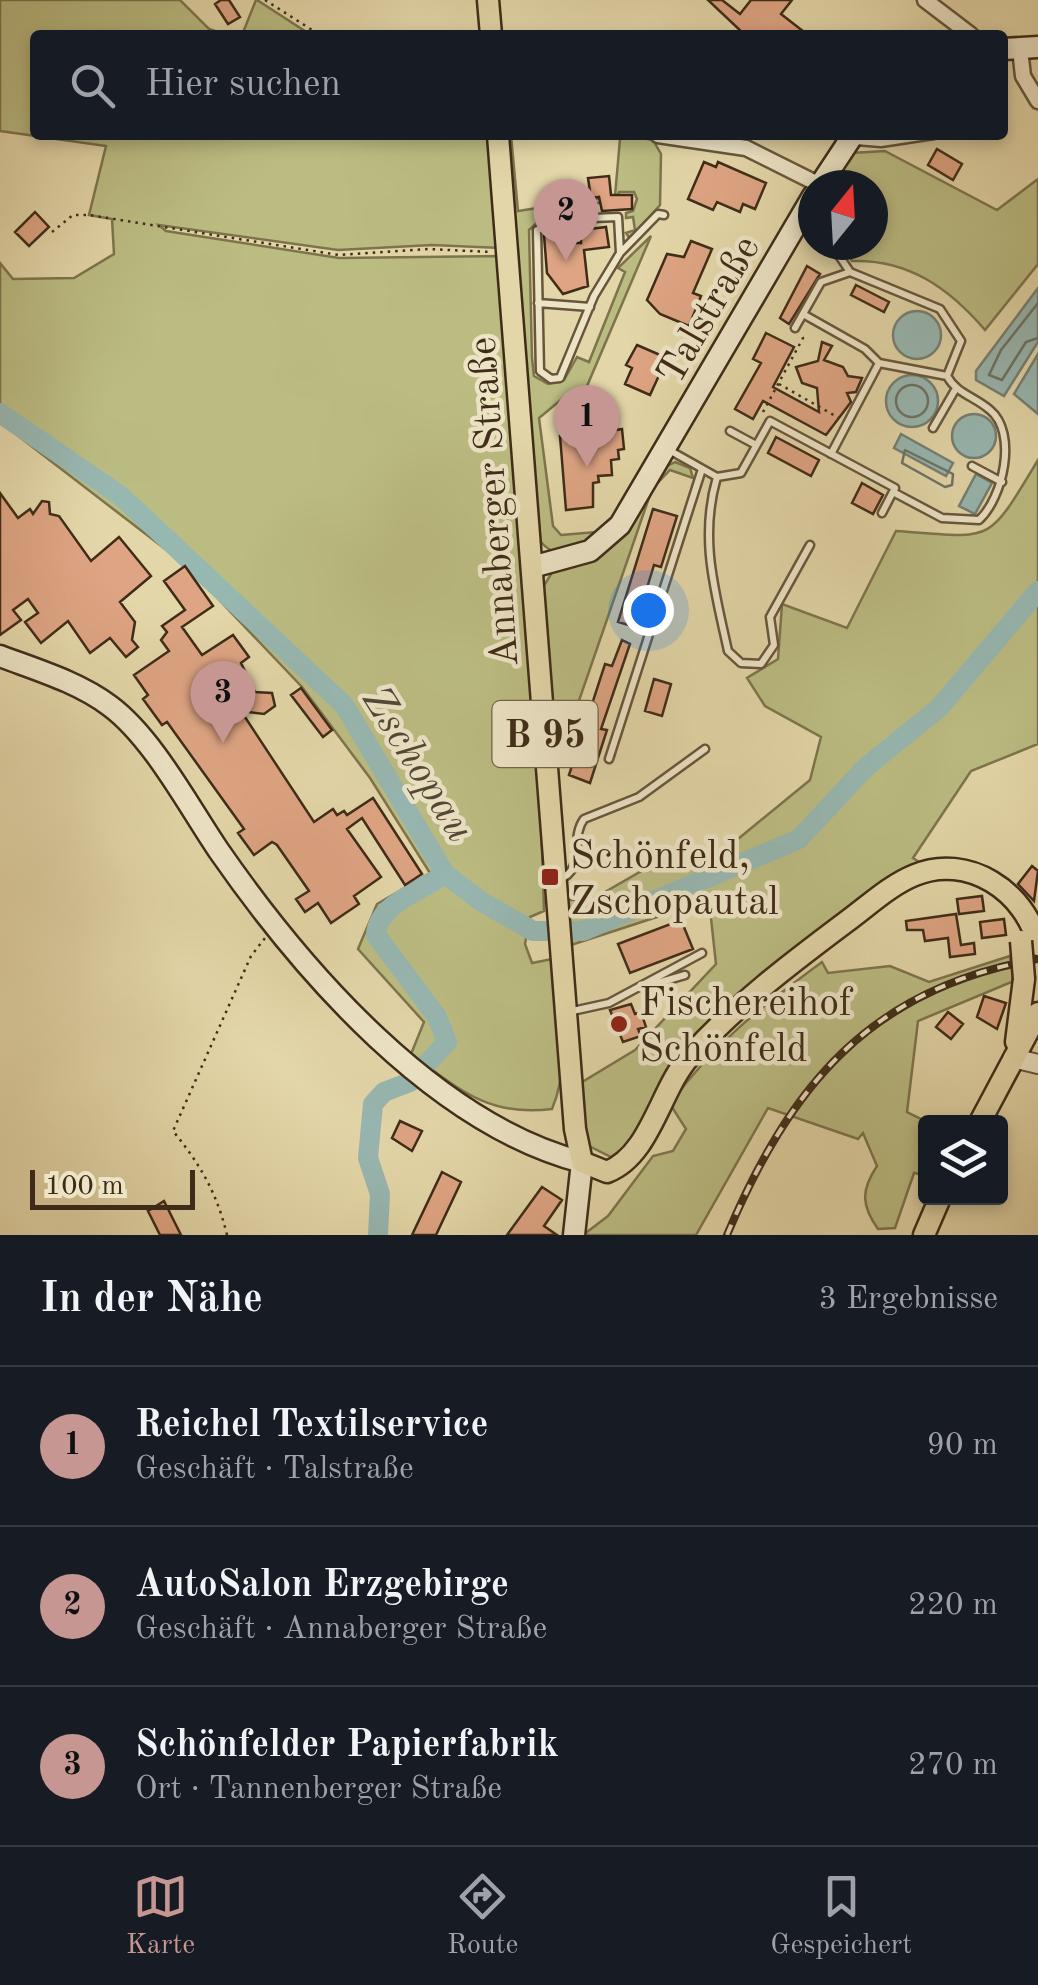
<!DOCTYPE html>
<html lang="de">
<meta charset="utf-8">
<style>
:root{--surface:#171b24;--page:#20242c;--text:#f1f3f6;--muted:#9ea1a6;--line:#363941;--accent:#c59692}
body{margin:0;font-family:"Old Standard TT",serif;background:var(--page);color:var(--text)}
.controls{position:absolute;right:30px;bottom:30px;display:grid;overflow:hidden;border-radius:10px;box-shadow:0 5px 15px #0003}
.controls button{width:90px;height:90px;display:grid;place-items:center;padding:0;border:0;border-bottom:2px solid var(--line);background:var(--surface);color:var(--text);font:50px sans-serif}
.compass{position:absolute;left:798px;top:170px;width:90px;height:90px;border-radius:50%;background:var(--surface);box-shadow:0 5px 15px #0003;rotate:18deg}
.scale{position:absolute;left:30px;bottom:25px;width:165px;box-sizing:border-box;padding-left:10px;border:5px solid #3f2c18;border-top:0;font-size:28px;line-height:35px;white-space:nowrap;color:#3f2c18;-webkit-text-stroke:8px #ede4c6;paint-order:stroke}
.you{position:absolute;left:648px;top:610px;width:35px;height:35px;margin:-25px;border:8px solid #fff;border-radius:50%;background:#1a73e8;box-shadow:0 0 0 15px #1a73e833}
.badge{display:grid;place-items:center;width:65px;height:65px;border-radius:50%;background:var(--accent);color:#111;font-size:32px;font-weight:700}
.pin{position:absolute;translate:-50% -82px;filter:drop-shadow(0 2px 5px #0008)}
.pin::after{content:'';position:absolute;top:52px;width:35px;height:30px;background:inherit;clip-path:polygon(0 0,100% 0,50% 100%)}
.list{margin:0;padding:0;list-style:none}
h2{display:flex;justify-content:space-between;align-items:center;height:130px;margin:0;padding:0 40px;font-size:42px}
h2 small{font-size:32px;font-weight:400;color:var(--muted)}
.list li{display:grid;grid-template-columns:65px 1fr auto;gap:30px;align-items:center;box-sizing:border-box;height:160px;padding:0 40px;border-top:2px solid var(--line)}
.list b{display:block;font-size:38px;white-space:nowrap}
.list p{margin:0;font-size:32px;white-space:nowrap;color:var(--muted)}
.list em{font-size:32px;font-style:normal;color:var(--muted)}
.icon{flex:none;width:55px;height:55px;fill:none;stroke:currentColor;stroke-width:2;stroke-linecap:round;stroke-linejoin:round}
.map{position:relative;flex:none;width:1038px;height:1235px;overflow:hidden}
.search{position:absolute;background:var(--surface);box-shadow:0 5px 15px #0003;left:30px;right:30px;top:30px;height:110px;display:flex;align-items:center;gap:25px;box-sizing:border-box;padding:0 35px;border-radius:10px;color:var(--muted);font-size:38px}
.sheet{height:610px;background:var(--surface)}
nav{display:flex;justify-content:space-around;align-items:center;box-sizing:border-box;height:140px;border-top:2px solid var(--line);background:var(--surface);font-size:28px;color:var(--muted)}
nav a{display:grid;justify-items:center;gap:5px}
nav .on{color:var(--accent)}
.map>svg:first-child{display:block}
.green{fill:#bbbc82;stroke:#7d744d;stroke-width:2.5}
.water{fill:#97b7b1;stroke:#747f74;stroke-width:2.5}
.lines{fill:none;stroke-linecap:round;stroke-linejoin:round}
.shore{stroke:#6b7264;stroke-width:2.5}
.river{stroke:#97b7b1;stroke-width:20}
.building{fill:#dea483;stroke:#3f2c18;stroke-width:2.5}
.service-casing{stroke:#68563c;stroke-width:11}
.minor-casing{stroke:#68563c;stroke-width:19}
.tertiary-casing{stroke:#68563c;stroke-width:22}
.secondary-casing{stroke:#3f2c18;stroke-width:25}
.primary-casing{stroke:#3f2c18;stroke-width:25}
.path{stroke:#3f2c18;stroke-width:2.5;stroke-dasharray:2.5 5;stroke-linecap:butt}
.service{stroke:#ede4c6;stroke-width:6}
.minor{stroke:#ede4c6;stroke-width:14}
.tertiary{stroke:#ede4c6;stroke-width:18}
.secondary{stroke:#ede4c6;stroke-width:20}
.primary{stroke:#e3d6a8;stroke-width:20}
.rail-casing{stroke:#3f2c18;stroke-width:8}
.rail{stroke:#ede4c6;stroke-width:4;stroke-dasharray:11;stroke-linecap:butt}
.primary-bridge-casing{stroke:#3f2c18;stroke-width:25;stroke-linecap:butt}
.primary-bridge{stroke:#e3d6a8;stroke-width:20}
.poi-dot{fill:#8f2418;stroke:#ede4c6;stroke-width:4}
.labels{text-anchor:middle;stroke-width:9;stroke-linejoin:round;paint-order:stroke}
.shield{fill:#ede4c6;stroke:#73634c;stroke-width:2.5}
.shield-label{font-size:38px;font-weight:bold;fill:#3f2c18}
.street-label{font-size:40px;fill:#3f2c18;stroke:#ede4c6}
.poi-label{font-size:40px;fill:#3f2c18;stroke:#ede4c6;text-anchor:start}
.water-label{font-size:42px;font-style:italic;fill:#514837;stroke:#ede4c6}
</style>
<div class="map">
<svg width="1038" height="1235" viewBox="0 0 1038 1235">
<rect width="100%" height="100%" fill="#e3d6a8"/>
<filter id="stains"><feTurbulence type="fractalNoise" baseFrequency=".002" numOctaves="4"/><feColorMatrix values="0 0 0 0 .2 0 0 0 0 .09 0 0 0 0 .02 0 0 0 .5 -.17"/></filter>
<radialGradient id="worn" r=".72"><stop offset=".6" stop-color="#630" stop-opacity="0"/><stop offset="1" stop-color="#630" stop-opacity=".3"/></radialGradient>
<path class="green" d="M0 0H180L209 29 226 35H35V135H492L500 248 432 245 338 250 159 225 166 231 339 258 501 256 545 813 541 816 544 911 530 917 525 944 532 963 552 959C558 1007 572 1063 552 1109 489 1117 460 1090 411 1054L424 1022 358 949 377 904 430 873 370 778 302 687 186 565 0 422V263L13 279 74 278 114 254 112 219 89 215 106 146 0 131Z
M256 0H257L311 35H242Z
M505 135H511L518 211 615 196 620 139 626 135 653 140 661 154 660 205 630 239 626 233 635 230 633 217 626 218V213L633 211 637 199 634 192H619L617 200 574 207 567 215 542 218 529 230 532 358 534 376 548 384 564 380 577 357 589 362 625 272 618 268 651 236 587 386 575 401 568 394 539 418 553 526 561 535 597 532C580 551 553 564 537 536Z
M885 151 997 210 1038 179V264L985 330C949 288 908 259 852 261L842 245H873V185H830L851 153Z
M1038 460V744L971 771 913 858 924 865 797 949 728 1003 664 1079 630 1143 611 1157 587 1145 579 1084 635 1050 716 964 709 900 571 945 566 900H591L652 865 727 848 810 780 821 737 765 706 747 678 778 659 782 604 847 628 896 531C995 538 986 546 1038 460Z
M675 462 690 468 693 478 670 470 652 489 554 773 543 587 553 571 584 560 660 469Z
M1010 956 1014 981 918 1021 907 1112 927 1122 925 1175 914 1173 895 1228 878 1229C861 1205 861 1190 877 1166L863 1133 858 1139 768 1108 696 1235H583L608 1216 653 1156 673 1151 686 1129 670 1104C715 1042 761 1007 822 962L828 973 890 966 929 982Z"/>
<path class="water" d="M1038 288V342L1004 396 976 380V371Z
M893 335a24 24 0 1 1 48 0a24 24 0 1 1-48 0Z
M1038 354V414L1014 394Z
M886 401a26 26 0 1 1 52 0a26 26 0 1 1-52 0Z
M952 436a22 22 0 1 1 44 0a22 22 0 1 1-44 0Z
M901 434 953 463 946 476 894 448Z
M976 474 992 483 975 514 959 506Z"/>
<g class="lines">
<path class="shore" d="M1038 303 1001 350 989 375 1002 380 1026 342 1038 338
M896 401a16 16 0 1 1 32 0a16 16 0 1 1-32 0Z
M905 450 953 474 952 485 945 487 902 463Z"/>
<path class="river" d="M0 413 121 496 344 705 445 874 482 902 533 931H583L799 839 866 767 939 708 1038 591
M378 1235 380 1194 368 1158 373 1104 384 1092 410 1082 447 1042 437 1017 376 935C377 904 422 891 445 874"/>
</g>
<path class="building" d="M221 0H229L240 17 228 24 215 4Z
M708 0H722L740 14 751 0H792L781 14 808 35H745Z
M937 149 962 164 953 180 928 165Z
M704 162 716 167 718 162 766 183 755 209 743 204 740 212 717 202 713 210 688 199Z
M609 176 611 195H632V209L602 211 599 197 591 198 588 178Z
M35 212 49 227 29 246 15 232Z
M606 227 609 247 584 250 588 286 563 294 547 273 544 235 561 234 562 243H581V230Z
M691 241 712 249 693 293 701 296 689 326 660 314 647 300 667 254 684 257Z
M807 266 820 274 789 324 780 318Z
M856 285 889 302 884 312 851 295Z
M766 333 794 347 773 387 819 412 817 388 802 383 796 367 818 361 822 342 832 346 824 360 843 367 848 376 862 378 856 392 847 393 851 402 826 435 763 401 753 419 735 409 761 363 753 359Z
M637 345 667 358 650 395 625 384 632 368 626 365Z
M615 424 616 430 622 429 624 449 618 450 619 459 611 460 612 475 598 476 599 482 593 483V507L566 510 560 436 590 434V426Z
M776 437 819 460 811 476 768 453Z
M862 483 883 495 873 514 852 503Z
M0 493 18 518 30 509 33 514 42 501 49 502 50 514 59 516 91 561 119 537 151 576 120 602 135 622 132 640 138 647 126 657 110 638 90 653 68 621 41 643 25 622 38 613 28 599 13 610 21 620 0 635Z
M653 509 677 516 661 567 654 565 635 627 618 622Z
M185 566 213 606 182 627 202 655 233 635 249 657 241 663 255 692 272 693 275 706 264 714 241 711 314 822 333 809 337 815 344 811 347 815 373 798 422 874 405 885 362 818 347 829 381 877 354 896 359 904 331 923 318 903 305 912 296 899 309 891 277 845 272 842 254 855 238 833 244 829 167 722 162 725 143 699 148 695 134 675 169 651 161 640 167 632 162 626 185 610 164 581Z
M622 640 630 644 601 729 607 730 590 783 569 775 605 664 612 666Z
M654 679 671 684 662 716 645 711Z
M301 688 332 730 323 737 291 695Z
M1032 866 1038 871 1034 901 1018 884Z
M982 896 984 911 959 914 957 899Z
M956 914 961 945 974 943 975 954 950 957 948 938 925 941 923 930H907L906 921Z
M1004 919 1006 935 982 938 980 922Z
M681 920 693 949 630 973 618 944Z
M984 996 1006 1003 997 1029 977 1017Z
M631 1004 635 1014 641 1012 646 1027 638 1029 641 1036 623 1042 610 1010Z
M948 1012 963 1024 951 1039 936 1027Z
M400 1121 422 1131 412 1151 392 1138Z
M442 1172 461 1182 436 1235H412Z
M542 1187 562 1200 544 1226 557 1235H507Z
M164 1201 181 1235H160L148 1211Z"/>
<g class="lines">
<g class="service-casing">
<path id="service" d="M856 141 881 143 934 135
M620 253 594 296 560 378 551 379 540 371 537 230 568 219 618 217 620 253 658 214 664 215
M850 272 940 309 961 341 947 376
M538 303 590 307
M803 314 865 349 879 363 947 376C957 394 974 396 990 410 1018 433 1003 498 979 520L942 518 893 492
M795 328 821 282 850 272 832 245
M933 428 955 390
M730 431 756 445
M669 450 717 477 741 473 770 421 895 488 882 513
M831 454 879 363
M972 466 1002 482
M717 477C699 538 715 591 728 651L741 663 761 664 774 645 770 617 810 545
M609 759 702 469
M558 880C587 870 569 839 584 819L639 797 705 749
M651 985 685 975
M568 1012 609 1003 702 953"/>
</g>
<g class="minor-casing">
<path id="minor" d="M925 0 971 35
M1020 49 1023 76 1038 101
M658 135 746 148 820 185"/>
</g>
<g class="tertiary-casing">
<path id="tertiary" d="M1013 1058 1038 1064"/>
</g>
<g class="secondary-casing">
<path id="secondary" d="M1003 49 1038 47
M820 185 853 135
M532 567 590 551 620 525 813 196
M0 656C37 670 78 682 110 706 153 738 189 807 219 851 303 972 435 1124 582 1162L574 1235"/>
</g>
<g class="primary-casing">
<path id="primary" d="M488 0 491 35
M498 135 575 1129 582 1162 607 1172C651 1155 660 1089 690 1056 737 1004 790 964 846 922 868 906 890 885 915 875 967 853 1026 891 1038 945
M1016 1042 1024 979
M980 1122 1038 1013
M924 1235 940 1198"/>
</g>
<path class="path" d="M265 0 320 35
M52 232 73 215H89L339 255 428 249 491 252
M779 384 839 418
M763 412 803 338 800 334
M227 1235C217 1193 200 1164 173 1131L251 956 265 938"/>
<use href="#service" class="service"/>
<use href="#minor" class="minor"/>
<use href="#tertiary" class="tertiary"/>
<use href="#secondary" class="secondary"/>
<use href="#primary" class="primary"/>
<g class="rail-casing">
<path id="rail" d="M727 1235C790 1086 870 988 1038 959"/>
</g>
<use href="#rail" class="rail"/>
<g class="primary-bridge-casing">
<path id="primary-bridge" d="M1021 941 1024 979"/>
</g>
<use href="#primary-bridge" class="primary-bridge"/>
</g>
<g class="poi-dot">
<rect x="540" y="867" width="20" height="20" rx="5"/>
<circle cx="619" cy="1024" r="10"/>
</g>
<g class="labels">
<rect class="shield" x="492.5" y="701" width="105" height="66" rx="8"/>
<g class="shield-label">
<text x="545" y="747">B 95</text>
</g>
<g class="street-label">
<text transform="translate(707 309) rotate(-60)" y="14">Talstraße</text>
<text transform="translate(492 502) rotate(-94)" y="14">Annaberger Straße</text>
</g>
<g class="poi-label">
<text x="570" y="868">Schönfeld,<tspan x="570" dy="46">Zschopautal</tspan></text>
<text x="639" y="1015">Fischereihof<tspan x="639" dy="46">Schönfeld</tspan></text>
</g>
<g class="water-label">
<text transform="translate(420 763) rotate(58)" y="15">Zschopau</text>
</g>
</g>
<rect width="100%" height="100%" filter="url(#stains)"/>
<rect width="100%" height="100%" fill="url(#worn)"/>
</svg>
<div class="controls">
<button><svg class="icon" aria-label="layers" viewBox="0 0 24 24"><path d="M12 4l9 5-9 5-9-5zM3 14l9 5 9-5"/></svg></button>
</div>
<svg class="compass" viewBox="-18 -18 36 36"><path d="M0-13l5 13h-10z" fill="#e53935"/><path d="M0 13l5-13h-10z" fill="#9ea1a6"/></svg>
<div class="scale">100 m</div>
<div class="you"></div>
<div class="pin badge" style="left:587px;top:467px">1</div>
<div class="pin badge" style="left:566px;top:261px">2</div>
<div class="pin badge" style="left:223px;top:743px">3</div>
<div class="search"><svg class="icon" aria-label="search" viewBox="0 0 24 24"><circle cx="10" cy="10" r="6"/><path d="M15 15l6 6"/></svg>Hier suchen</div>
</div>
<section class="sheet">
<h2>In der Nähe<small>3 Ergebnisse</small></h2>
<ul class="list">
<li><span class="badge">1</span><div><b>Reichel Textilservice</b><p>Geschäft · Talstraße</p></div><em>90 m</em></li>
<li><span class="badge">2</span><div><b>AutoSalon Erzgebirge</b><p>Geschäft · Annaberger Straße</p></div><em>220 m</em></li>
<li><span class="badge">3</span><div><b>Schönfelder Papierfabrik</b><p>Ort · Tannenberger Straße</p></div><em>270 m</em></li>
</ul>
</section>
<nav>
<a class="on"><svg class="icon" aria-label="map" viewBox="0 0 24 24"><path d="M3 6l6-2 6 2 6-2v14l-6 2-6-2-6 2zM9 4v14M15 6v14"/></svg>Karte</a>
<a><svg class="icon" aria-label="directions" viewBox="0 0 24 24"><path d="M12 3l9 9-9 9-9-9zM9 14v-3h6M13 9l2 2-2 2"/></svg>Route</a>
<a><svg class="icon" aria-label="saved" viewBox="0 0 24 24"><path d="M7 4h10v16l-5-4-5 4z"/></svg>Gespeichert</a>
</nav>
